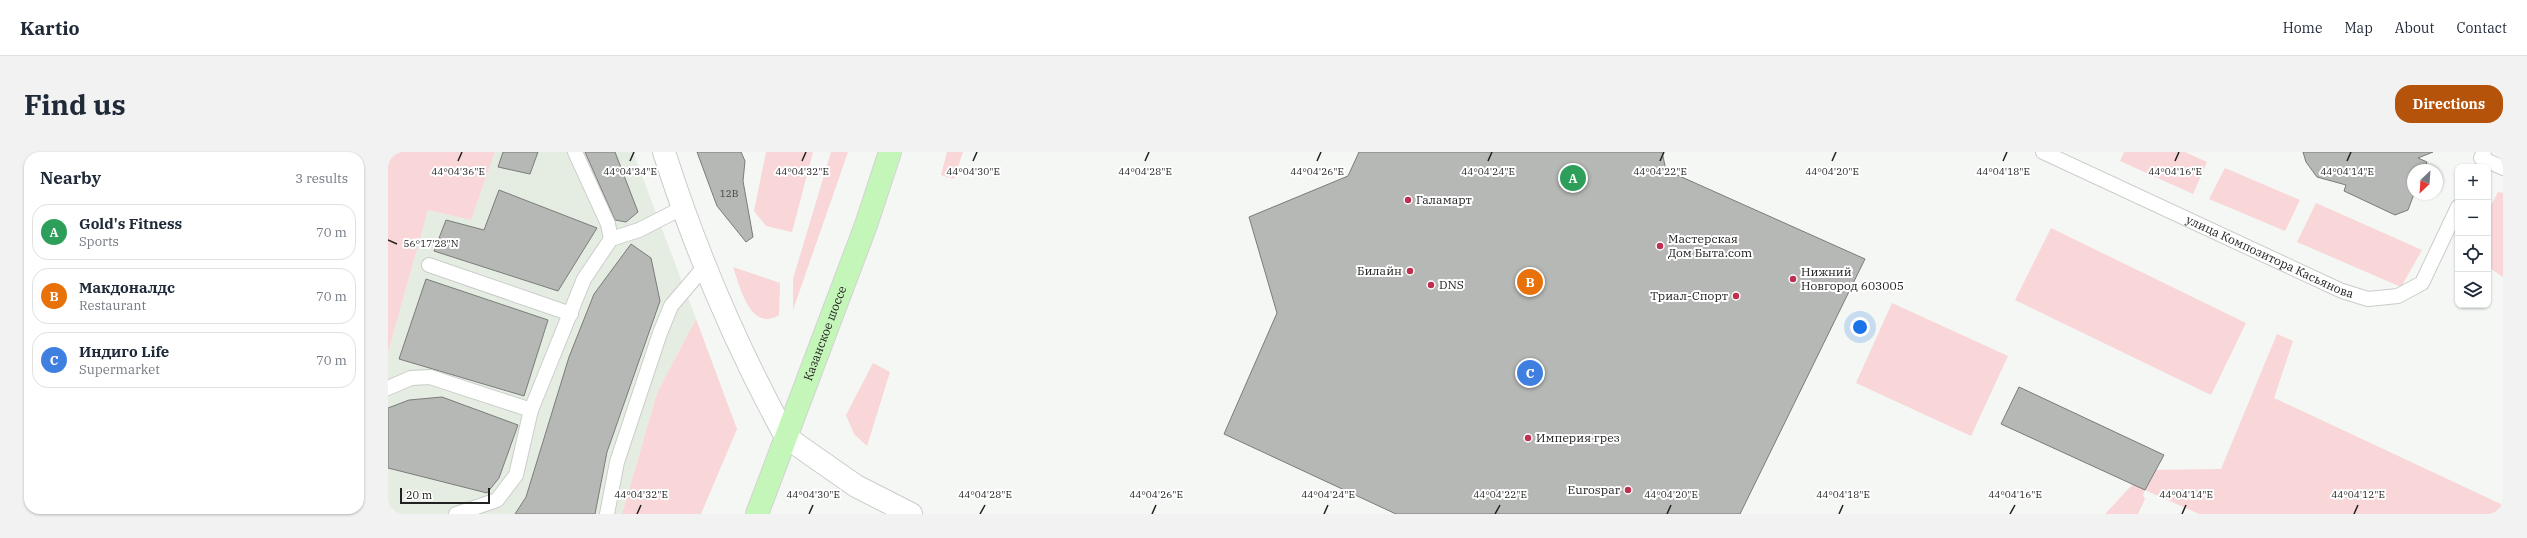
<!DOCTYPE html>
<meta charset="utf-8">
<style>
:root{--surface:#fff;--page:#f2f2f3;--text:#1f2937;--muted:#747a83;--line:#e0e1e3;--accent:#b45309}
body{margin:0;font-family:"IBM Plex Serif",serif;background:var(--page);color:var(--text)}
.controls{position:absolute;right:12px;top:12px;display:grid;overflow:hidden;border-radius:8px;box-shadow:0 1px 3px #0004}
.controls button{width:36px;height:36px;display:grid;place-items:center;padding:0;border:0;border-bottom:1px solid var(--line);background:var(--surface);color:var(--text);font:20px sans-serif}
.compass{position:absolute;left:2019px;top:12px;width:36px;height:36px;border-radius:50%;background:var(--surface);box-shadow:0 1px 3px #0004;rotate:205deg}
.scale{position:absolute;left:12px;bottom:10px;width:90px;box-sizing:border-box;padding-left:4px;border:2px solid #202120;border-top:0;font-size:11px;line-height:14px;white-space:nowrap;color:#202120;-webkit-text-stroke:3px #fff;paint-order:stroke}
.you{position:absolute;left:1472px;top:175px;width:14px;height:14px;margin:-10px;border:3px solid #fff;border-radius:50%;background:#1a73e8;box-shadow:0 0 0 6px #1a73e833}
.badge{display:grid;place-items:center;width:26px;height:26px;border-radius:50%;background:var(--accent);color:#fff;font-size:13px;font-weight:700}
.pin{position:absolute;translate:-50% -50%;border:2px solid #fff;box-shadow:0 1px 4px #0006}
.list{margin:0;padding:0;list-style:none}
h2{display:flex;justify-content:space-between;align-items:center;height:52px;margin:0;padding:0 16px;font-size:17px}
h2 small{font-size:13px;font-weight:400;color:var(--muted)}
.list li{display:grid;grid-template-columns:26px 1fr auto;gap:12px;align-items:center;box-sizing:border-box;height:56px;margin:0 8px 8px;padding:0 8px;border:1px solid var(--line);border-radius:16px}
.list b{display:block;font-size:15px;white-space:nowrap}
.list p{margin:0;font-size:13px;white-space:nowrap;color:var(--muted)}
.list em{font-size:13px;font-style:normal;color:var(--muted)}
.icon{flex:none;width:22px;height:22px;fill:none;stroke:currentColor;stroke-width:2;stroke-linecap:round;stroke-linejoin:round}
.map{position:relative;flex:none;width:2115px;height:362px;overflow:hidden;border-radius:16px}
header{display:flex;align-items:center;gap:24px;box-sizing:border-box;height:56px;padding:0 20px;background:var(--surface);border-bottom:1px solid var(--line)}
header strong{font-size:19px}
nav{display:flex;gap:22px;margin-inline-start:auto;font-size:14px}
.intro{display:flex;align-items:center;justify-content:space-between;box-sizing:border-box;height:96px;padding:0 24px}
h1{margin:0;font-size:28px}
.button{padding:10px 18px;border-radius:16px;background:var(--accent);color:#fff;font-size:14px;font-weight:700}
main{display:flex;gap:24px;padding:0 24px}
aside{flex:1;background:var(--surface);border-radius:16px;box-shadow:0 1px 3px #0004}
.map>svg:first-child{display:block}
.built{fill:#e5ede3}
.green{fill:#f9d6d8}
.building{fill:#b5b8b4;stroke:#7a7c79}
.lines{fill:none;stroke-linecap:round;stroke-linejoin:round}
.lane-casing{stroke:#cacdc9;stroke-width:16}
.street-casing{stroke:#cacdc9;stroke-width:24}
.secondary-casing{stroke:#cacdc9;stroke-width:24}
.primary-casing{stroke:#d2d3d2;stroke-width:24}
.lane{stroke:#fff;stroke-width:14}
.street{stroke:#fff;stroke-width:22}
.secondary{stroke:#fff;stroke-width:22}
.primary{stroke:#c5f6b9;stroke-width:22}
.ticks{fill:none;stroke:#202120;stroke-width:1.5}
.poi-dot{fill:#bf2f50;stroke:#fff;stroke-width:1.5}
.labels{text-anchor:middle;stroke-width:4;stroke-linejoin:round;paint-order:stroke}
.number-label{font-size:10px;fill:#454745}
.poi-label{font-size:12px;fill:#202120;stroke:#fff;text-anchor:start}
.street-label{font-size:12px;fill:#202120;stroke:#fff}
.ticks-label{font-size:10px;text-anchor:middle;fill:#202120;stroke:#fff;stroke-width:4;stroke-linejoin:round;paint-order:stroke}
</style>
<header>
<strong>Kartio</strong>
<nav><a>Home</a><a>Map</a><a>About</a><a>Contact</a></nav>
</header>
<div class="intro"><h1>Find us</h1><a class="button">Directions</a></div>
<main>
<aside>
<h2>Nearby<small>3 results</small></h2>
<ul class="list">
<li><span class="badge" style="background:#2e9e5b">A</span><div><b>Gold's Fitness</b><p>Sports</p></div><em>70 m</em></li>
<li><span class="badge" style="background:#e8710a">B</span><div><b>Макдоналдс</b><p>Restaurant</p></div><em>70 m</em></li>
<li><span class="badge" style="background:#3f7fe0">C</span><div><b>Индиго Life</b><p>Supermarket</p></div><em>70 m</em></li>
</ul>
</aside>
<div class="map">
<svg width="2115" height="362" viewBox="0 0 2115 362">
<rect width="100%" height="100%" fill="#f4f7f3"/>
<path class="built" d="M107 0H245L308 167 269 241 234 362H0V200L40 58 83 68Z"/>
<path class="green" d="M0 0H107L83 68 40 58 0 200Z
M378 0H425L404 80 378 74 366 59Z
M443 0H460L405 158V127Z
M559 0H575L566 27 553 23Z
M1736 0H1797L1819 10 1805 42 1732 9Z
M1837 16 1912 48 1897 79 1821 47Z
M2110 40 2115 41V125L2100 115V59Z
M1928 51 2034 98 2013 135 1909 90Z
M1663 76 1858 171 1823 243 1627 148Z
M345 115 392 131 391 163C362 181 352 134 345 115Z
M1504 151 1620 204 1583 284 1468 231Z
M308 167 349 277 313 362H234L269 241Z
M1889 182 1905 189 1886 246 2115 353V362H1811L1757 338 1755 343 1757 347 1750 362H1717L1758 318 1833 317Z
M485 211 502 220 479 294 466 282 458 263Z"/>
<path class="building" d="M115 0H150L142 22 110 15Z
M197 0H227L250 60 238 70 227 68Z
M309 0H353L357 9 355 29 365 85 358 90 329 54Z
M971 0H1274L1278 18 1477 107 1352 362H1008L836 282 889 161 861 65 960 24Z
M1915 0H2045L2030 6 2039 10 2036 18H2025L2026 42 2020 58 2007 63 1956 39 1958 33 1929 25 1918 10Z
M111 38 209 76 170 139 46 99 58 68 96 78Z
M243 92 263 106 272 149 219 300 207 362H127L138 345 181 205 206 142Z
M38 127 160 168 136 244 11 207Z
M1631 235 1776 303 1757 338 1613 272Z
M54 245 130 273 111 326 99 341 0 316V256L21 248Z"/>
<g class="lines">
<g class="lane-casing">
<g id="lane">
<path d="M187 0 220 72 223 87"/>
<path id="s1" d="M1655 0 1954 139 1980 147 2010 144 2034 131 2070 55"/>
<path d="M2096 0 2093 6 2115 16"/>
<path d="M41 113 183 162"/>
<path d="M0 236 23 226 42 225 143 258"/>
<path d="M68 362 109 348 128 323 143 258 196 127 223 87 251 78 294 56"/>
<path d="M219 362 229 310 272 181 283 154 317 114"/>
</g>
</g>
<g class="street-casing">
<path id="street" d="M398 285 468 334 523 362"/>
</g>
<g class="secondary-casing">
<path id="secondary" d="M276 0C307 97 349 196 398 285"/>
</g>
<g class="primary-casing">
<g id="primary">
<path id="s2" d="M369 362 478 73 502 0"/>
</g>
</g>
<use href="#lane" class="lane"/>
<use href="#street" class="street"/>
<use href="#secondary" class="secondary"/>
<use href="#primary" class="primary"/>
</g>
<path class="ticks" d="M70 9 74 0M242 9 246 0M414 9 418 0M585 9 589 0M757 9 761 0M929 9 933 0M1100 9 1104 0M1272 9 1276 0M1444 9 1448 0M1615 9 1619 0M1787 9 1791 0M1959 9 1963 0M0 88 9 92M249 362 253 353M421 362 425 353M592 362 597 353M764 362 768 353M936 362 940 353M1107 362 1112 353M1279 362 1283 353M1451 362 1455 353M1622 362 1627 353M1794 362 1798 353M1966 362 1970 353"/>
<g class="poi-dot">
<circle cx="1020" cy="48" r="4"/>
<circle cx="1272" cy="94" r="4"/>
<circle cx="1022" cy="119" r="4"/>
<circle cx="1405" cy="127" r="4"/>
<circle cx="1043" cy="133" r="4"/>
<circle cx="1348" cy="144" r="4"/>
<circle cx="1140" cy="286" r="4"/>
<circle cx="1240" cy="338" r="4"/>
</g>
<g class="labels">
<g class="number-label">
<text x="341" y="45">12В</text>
</g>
<g class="poi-label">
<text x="1028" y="52">Галамарт</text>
<text x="1280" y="91">Мастерская<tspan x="1280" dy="14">Дом Быта.com</tspan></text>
<text x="1014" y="123" text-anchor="end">Билайн</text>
<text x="1413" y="124">Нижний<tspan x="1413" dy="14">Новгород 603005</tspan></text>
<text x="1051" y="137">DNS</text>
<text x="1340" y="148" text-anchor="end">Триал-Спорт</text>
<text x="1148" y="290">Империя грез</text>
<text x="1232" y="342" text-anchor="end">Eurospar</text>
</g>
<g class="street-label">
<text dy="4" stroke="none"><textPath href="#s1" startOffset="250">улица Композитора Касьянова</textPath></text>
<text dy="4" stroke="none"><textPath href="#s2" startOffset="193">Казанское шоссе</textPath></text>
</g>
</g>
<g class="ticks-label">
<text x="70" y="23">44°04'36"E</text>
<text x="242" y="23">44°04'34"E</text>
<text x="414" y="23">44°04'32"E</text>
<text x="585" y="23">44°04'30"E</text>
<text x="757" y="23">44°04'28"E</text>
<text x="929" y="23">44°04'26"E</text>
<text x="1100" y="23">44°04'24"E</text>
<text x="1272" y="23">44°04'22"E</text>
<text x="1444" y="23">44°04'20"E</text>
<text x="1787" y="23">44°04'16"E</text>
<text x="1615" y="23">44°04'18"E</text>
<text x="1959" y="23">44°04'14"E</text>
<text x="43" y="95">56°17'28"N</text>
<text x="253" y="346">44°04'32"E</text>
<text x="425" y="346">44°04'30"E</text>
<text x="597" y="346">44°04'28"E</text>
<text x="768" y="346">44°04'26"E</text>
<text x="940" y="346">44°04'24"E</text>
<text x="1112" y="346">44°04'22"E</text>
<text x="1283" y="346">44°04'20"E</text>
<text x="1455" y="346">44°04'18"E</text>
<text x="1627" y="346">44°04'16"E</text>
<text x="1798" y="346">44°04'14"E</text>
<text x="1970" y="346">44°04'12"E</text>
</g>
</svg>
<div class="controls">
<button>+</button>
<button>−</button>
<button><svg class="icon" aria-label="locate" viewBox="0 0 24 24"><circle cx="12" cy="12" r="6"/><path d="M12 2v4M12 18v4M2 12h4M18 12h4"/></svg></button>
<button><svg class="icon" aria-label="layers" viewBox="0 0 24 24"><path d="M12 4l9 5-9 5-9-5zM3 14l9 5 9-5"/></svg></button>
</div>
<svg class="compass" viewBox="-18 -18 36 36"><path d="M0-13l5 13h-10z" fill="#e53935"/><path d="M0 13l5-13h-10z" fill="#747a83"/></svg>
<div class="scale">20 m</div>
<div class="you"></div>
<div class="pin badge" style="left:1185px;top:26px;background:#2e9e5b">A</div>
<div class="pin badge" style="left:1142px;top:130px;background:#e8710a">B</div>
<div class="pin badge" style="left:1142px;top:221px;background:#3f7fe0">C</div>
</div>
</main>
